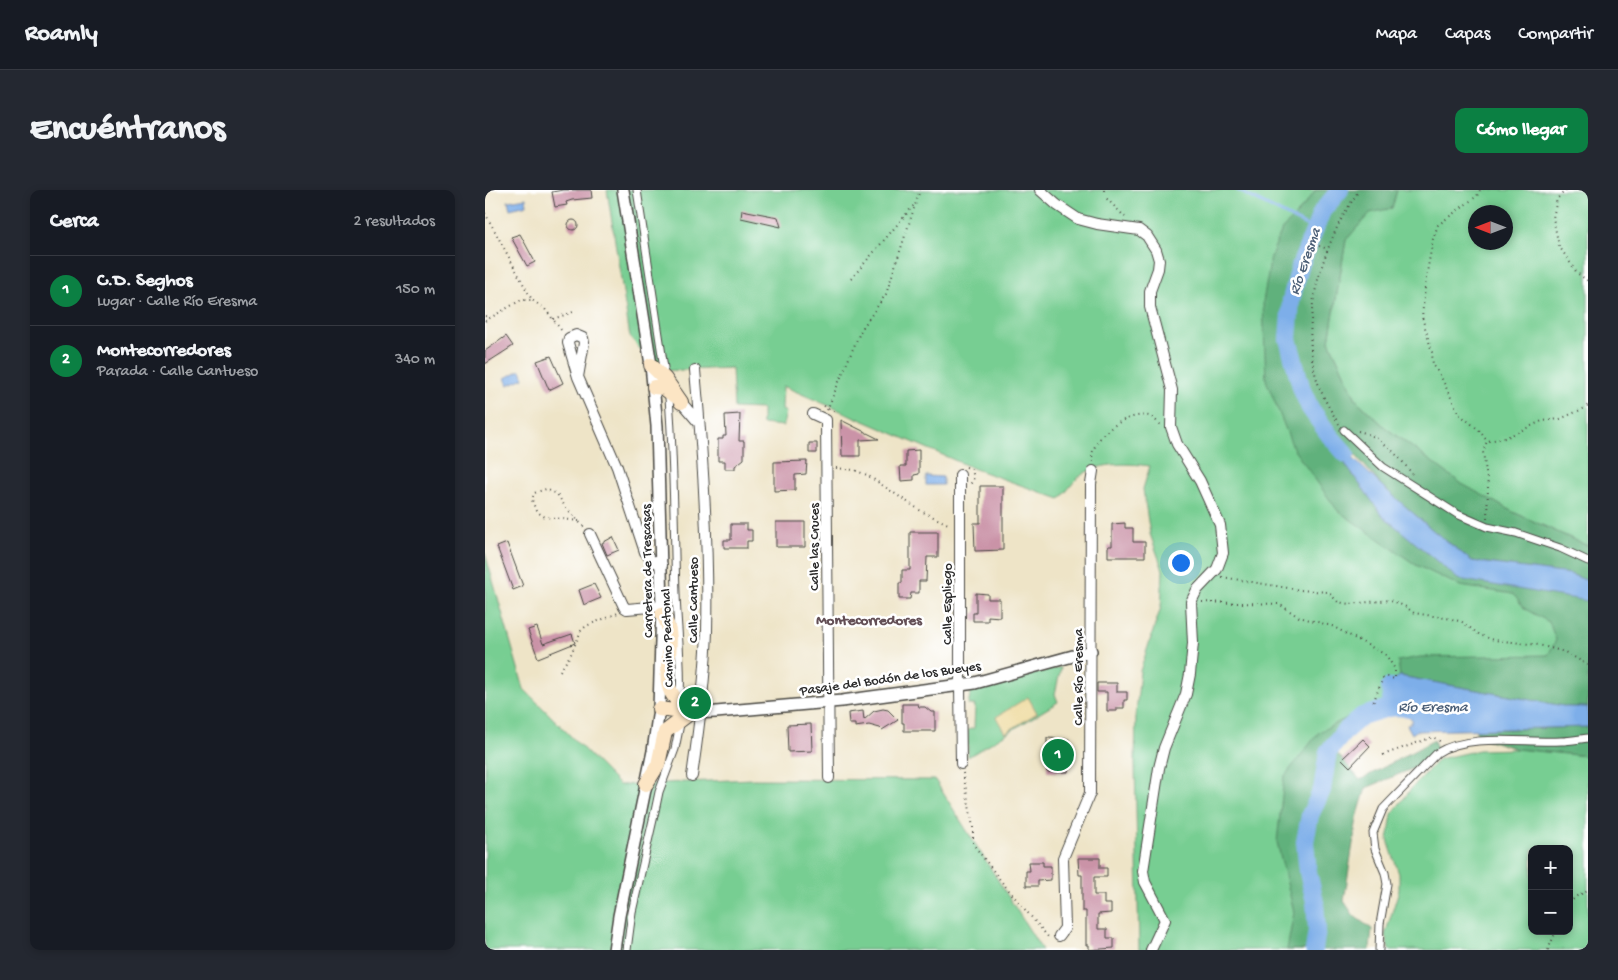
<!DOCTYPE html>
<html lang="es">
<meta charset="utf-8">
<style>
:root{--surface:#171b24;--page:#242831;--text:#f1f3f6;--muted:#9ea1a6;--line:#363941;--accent:#0b8043}
body{margin:0;font-family:"Gochi Hand",sans-serif;background:var(--page);color:var(--text)}
.controls{position:absolute;right:15px;bottom:15px;display:grid;overflow:hidden;border-radius:10px;box-shadow:0 2px 8px #0003}
.controls button{width:45px;height:45px;display:grid;place-items:center;padding:0;border:0;border-bottom:1px solid var(--line);background:var(--surface);color:var(--text);font:25px sans-serif}
.compass{position:absolute;left:983px;top:15px;width:45px;height:45px;border-radius:50%;background:var(--surface);box-shadow:0 2px 8px #0003;rotate:270deg}
.you{position:absolute;left:695px;top:372px;width:18px;height:18px;margin:-12px;border:4px solid #fff;border-radius:50%;background:#1a73e8;box-shadow:0 0 0 8px #1a73e833}
.badge{display:grid;place-items:center;width:32px;height:32px;border-radius:50%;background:var(--accent);color:#fff;font-size:16px;font-weight:700}
.pin{position:absolute;translate:-50% -50%;border:2px solid #fff;box-shadow:0 1px 5px #0006}
.list{margin:0;padding:0;list-style:none}
h2{display:flex;justify-content:space-between;align-items:center;height:65px;margin:0;padding:0 20px;font-size:21px}
h2 small{font-size:16px;font-weight:400;color:var(--muted)}
.list li{display:grid;grid-template-columns:32px 1fr auto;gap:15px;align-items:center;box-sizing:border-box;height:70px;padding:0 20px;border-top:1px solid var(--line)}
.list b{display:block;font-size:19px;white-space:nowrap}
.list p{margin:0;font-size:16px;white-space:nowrap;color:var(--muted)}
.list em{font-size:16px;font-style:normal;color:var(--muted)}
.map{position:relative;flex:none;width:1103px;height:760px;overflow:hidden;border-radius:10px}
header{display:flex;align-items:center;gap:30px;box-sizing:border-box;height:70px;padding:0 25px;background:var(--surface);border-bottom:1px solid var(--line)}
header strong{font-size:24px}
nav{display:flex;gap:28px;margin-inline-start:auto;font-size:18px}
.intro{display:flex;align-items:center;justify-content:space-between;box-sizing:border-box;height:120px;padding:0 30px}
h1{margin:0;font-size:35px}
.button{padding:12px 22px;border-radius:10px;background:var(--accent);color:#fff;font-size:18px;font-weight:700}
main{display:flex;gap:30px;padding:0 30px}
aside{flex:1;background:var(--surface);border-radius:10px;box-shadow:0 2px 8px #0003}
.map>svg:first-child{display:block}
.green{fill:#77ce92;stroke:#517c5e;fill-rule:evenodd}
.forest{fill:#61b17c;stroke:#466e54}
.sand{fill:#eeda9e;stroke:#8c8264}
.water{fill:#7daee9;stroke:#546c8a}
.lines{fill:none;stroke-linecap:round;stroke-linejoin:round}
.stream{stroke:#7daee9;stroke-width:3}
.river{stroke:#7daee9;stroke-width:18}
.building{fill:#ca93a7}
.pedestrian-casing{stroke:#484742;stroke-width:9}
.minor-casing{stroke:#484742;stroke-width:12}
.tertiary-casing{stroke:#484742;stroke-width:14}
.secondary-casing{stroke:#484742;stroke-width:16}
.path{stroke:#484742;stroke-width:2;stroke-dasharray:1 4;stroke-linecap:butt}
.pedestrian{stroke:#fff;stroke-width:7}
.minor{stroke:#fff;stroke-width:10}
.tertiary{stroke:#fff;stroke-width:11}
.secondary{stroke:#fce5c4;stroke-width:14}
.labels{text-anchor:middle;stroke-width:5;stroke-linejoin:round;paint-order:stroke}
.street-label{font-size:14px;fill:#2b2b2b;stroke:#fff}
.water-label{font-size:15px;font-style:italic;fill:#4c5f77;stroke:#fff}
.neighbourhood-label{font-size:15px;font-weight:bold;fill:#634f56;stroke:#fff}
</style>
<header>
<strong>Roamly</strong>
<nav><a>Mapa</a><a>Capas</a><a>Compartir</a></nav>
</header>
<div class="intro"><h1>Encuéntranos</h1><a class="button">Cómo llegar</a></div>
<main>
<aside>
<h2>Cerca<small>2 resultados</small></h2>
<ul class="list">
<li><span class="badge">1</span><div><b>C.D. Seghos</b><p>Lugar · Calle Río Eresma</p></div><em>150 m</em></li>
<li><span class="badge">2</span><div><b>Montecorredores</b><p>Parada · Calle Cantueso</p></div><em>340 m</em></li>
</ul>
</aside>
<div class="map">
<svg width="1103" height="760" viewBox="0 0 1103 760">
<rect width="100%" height="100%" fill="#fff"/>
<filter id="ink" filterUnits="userSpaceOnUse"><feTurbulence type="fractalNoise" baseFrequency=".02" numOctaves="2"/><feDisplacementMap in="SourceGraphic" scale="10" xChannelSelector="R" yChannelSelector="G"/><feConvolveMatrix kernelMatrix="1 2 1 2 8 2 1 2 1" color-interpolation-filters="sRGB"/></filter>
<filter id="wash" filterUnits="userSpaceOnUse"><feTurbulence type="fractalNoise" baseFrequency=".0096" numOctaves="4" result="noise"/><feDisplacementMap in="SourceGraphic" scale="20" xChannelSelector="R" yChannelSelector="G"/><feGaussianBlur stdDeviation="1.12" result="paint"/><feColorMatrix in="noise" values="0 0 0 0 0 0 0 0 0 0 0 0 0 0 0 0 0 1.4 0 .05"/><feComposite in="paint" operator="in"/></filter>
<g filter="url(#wash)">
<rect width="100%" height="100%" fill="#eee4c7"/>
<path class="green" d="M122 0H855L803 149 817 200 825 218 845 246 920 331 1103 395V527L1011 526 911 517C875 522 865 536 843 561L829 760H654L650 573 651 524 655 481 676 417 678 380 665 344 658 299 665 276C643 273 610 272 593 288 586 294 581 303 575 309L490 279 298 196 297 220 301 222 298 236 277 234V219L249 218 247 178 174 181 145 147Z
M912 0H1103V356L1028 322 977 295 901 238 872 211 844 151 861 50 885 22 907 18ZM991 22H1021V52H991Z
M0 363 39 499 134 595 268 589 450 590 557 760H0Z
M576 477 570 504 573 512 483 567V540L489 538 490 515H483L486 500Z
M1032 559 1103 566V760H904L900 745 914 700V684L903 650 907 624 926 599 954 569 994 560ZM1047 659H1084V741H1047Z"/>
<path class="forest" d="M831 0H912L907 18 885 23 861 50 844 151 872 211 901 238 977 294 1028 322 1103 356V391L1085 384 987 371 950 342 898 297 847 238 804 176 830 235 869 283 975 379 1103 409V517H1084L915 486 913 471 935 467 1063 465 1071 450 1064 432 1040 419 1028 404 975 396 931 375 853 321 809 260 781 190 778 112 786 66 797 39 808 29Z
M885 516 897 527 880 531 845 555 875 590 949 550 952 560 929 578 881 598 872 628 859 711 869 726 887 739 885 760H802L809 722 792 652 799 587 834 542Z
M1103 537 1102 566 1032 559 991 546V540Z"/>
<path class="sand" d="M543 507 552 523 520 543 511 527Z"/>
<path class="water" d="M41 8 42 15 25 19 23 11Z
M36 180 39 188 23 195 20 188Z
M845 246 898 297 950 342 987 371 1085 384 1103 391V411L973 389 898 326 862 277Z
M441 286 458 287V295H441Z
M915 486 1084 517H1103V537L931 541 927 544 922 535 928 531 920 521 912 522 910 489Z"/>
<g class="lines">
<path class="stream" d="M752 0 830 40"/>
<path class="river" d="M855 0 837 21 815 76 806 110 803 149 817 200 825 218 845 246 861 264
M907 517 905 497 922 499 931 506
M829 760 832 740 830 712 823 682 820 652 825 625 837 600 843 562 860 541 877 526 903 518 911 517 935 519"/>
</g>
<g id="blocks">
<path class="building" d="M78 0H106L107 8 87 10 81 12 82 15 70 17 67 2Z
M257 20 293 27 296 37 256 28Z
M83 35a5 5 0 1 1 10 0a5 5 0 1 1-10 0Z
M35 44 50 72 42 76 26 47Z
M21 146 28 156 0 174V161Z
M66 166 78 193 64 200 52 171Z
M255 224 254 251H259V269L250 276V279H240V271H233V249H238V246H241L240 225Z
M356 230 394 249 375 250V266H357Z
M324 253H332V263H324Z
M434 260V284L429 285V290L416 291 415 276H421V261Z
M322 271 321 284 310 285V300L289 301V272Z
M495 296H518V360L490 361 489 333H495Z
M291 332H320V357H291Z
M640 333V338H648V352H660V367H623V356H627V334Z
M246 334H262V340H267V351H262V358H239V350H246Z
M425 342H453V367H442L441 391H434V403H426L425 409H414V393H417V380H425Z
M128 347 134 360 122 365 117 353Z
M22 353 38 396 28 400 12 357Z
M109 394 116 408 99 415 94 400Z
M491 403 503 404V409H515V427L503 426V431H488V423H491Z
M52 437 58 454 87 444 90 453 53 468 43 440Z
M612 493H632V502H642V510H639V518H632V521H622V502H612Z
M417 514H433L434 517H440L446 522H450V541H419V533H417Z
M398 519 403 520 413 530 397 540 395 538 384 535 370 537V534H364L363 523 378 521 379 530 389 521Z
M326 534 327 561 303 562 302 535Z
M562 548 584 549 583 582H562Z
M878 549 885 556 865 577 857 569Z
M593 668H615V678H622V687H609V705H619V714H626V723L613 724V739H622V748H629V758L604 760V755H601V721H597V685H594Z
M544 672H558V676H566V690L553 691V696H541V681H545Z"/>
</g>
</g>
<g filter="url(#ink)">
<use href="#blocks" fill-opacity="0" stroke="#484742" stroke-width="1"/>
<g class="lines">
<g class="pedestrian-casing">
<path id="pedestrian" d="M152 0 179 178
M184 208C189 273 189 338 191 403 192 438 197 472 195 507
M859 240 898 277 972 324 1002 337 1031 343 1075 358 1103 371
M142 760 147 722 170 621 174 602 190 559 195 534
M894 760 895 734 902 694 900 683 890 659 888 643 898 619 952 563C983 543 1039 553 1076 551 1085 551 1094 549 1103 548"/>
</g>
<g class="minor-casing">
<path id="minor" d="M555 0 572 15 593 29 612 34 654 40 662 46 671 60 674 70 673 79 665 101V117L687 200 686 237 692 254 715 291 735 335 738 363 732 379 712 400 706 412 708 453 705 484 701 504 679 558 674 578 658 681 660 692 680 730 666 760
M93 187 99 153 98 148 91 145 84 148 83 153 93 187 132 277 160 362 166 370 177 375
M196 212 214 233
M328 224 341 230 344 588
M475 285V495L476 574
M105 344 139 417 142 419 177 416
M207 586C214 538 220 491 222 442 224 355 218 267 210 180
M574 746 580 738 578 668 605 603 606 294 608 281"/>
</g>
<g class="tertiary-casing">
<path id="tertiary" d="M205 523 231 522 357 511 490 493 606 461
M129 760 134 726 168 561 174 519 177 416 172 236 166 175 138 0"/>
</g>
<g class="secondary-casing">
<path id="secondary" d="M166 175 180 189 196 212
M169 197 179 198 188 205
M177 424C195 450 175 480 186 502 190 510 199 517 205 523
M174 519 205 523
M161 594 173 575 180 542 205 523"/>
</g>
<path class="path" d="M619 0V6L640 27
M995 0 992 6 953 35 948 49 941 88 937 127 947 162 948 176 954 183 974 224 994 240 1002 251
M1081 0 1072 9 1068 28 1074 56 1092 83 1103 91
M0 23 47 110 60 119 77 141
M834 56 843 59
M366 89 429 15
M0 126 5 127
M68 129 91 121
M0 131 36 110H47
M339 216 350 222
M342 220 376 140 401 104 435 0
M854 234C846 221 838 208 833 193 816 144 830 85 851 40 857 26 866 13 874 0
M873 241C895 245 915 267 927 284
M608 272C607 269 607 264 608 261 615 241 643 222 664 226 668 227 672 232 676 235
M481 277 486 279C489 285 490 290 485 294
M351 278 369 280 382 285 436 321 465 335
M1002 328 1003 296 998 262 1002 251 1020 248 1057 231 1075 229 1100 218 1103 215
M94 331 60 327 51 321 47 310 49 303 61 299 72 304 81 318 99 337
M737 387 815 400 843 402 853 412 864 414 906 410 921 417 929 423 967 429 977 432 995 445 1009 450 1054 455 1080 462 1103 475
M717 412 794 414 814 427 847 436 901 465 910 479V489L903 487 898 488 888 513
M75 481 86 464 96 441 101 436 133 423
M898 565 948 547 956 552
M478 583 488 637V654L516 691 564 748
M1084 713 1092 706 1103 701
M1063 760 1071 741"/>
<use href="#pedestrian" class="pedestrian"/>
<use href="#minor" class="minor"/>
<use href="#tertiary" class="tertiary"/>
<use href="#secondary" class="secondary"/>
</g>
</g>
<g class="labels">
<g class="street-label">
<text transform="translate(328 357) rotate(-90)" y="5">Calle las Cruces</text>
<text transform="translate(161 381) rotate(-91)" y="5">Carretera de Trescasas</text>
<text transform="translate(207 410) rotate(-90)" y="5">Calle Cantueso</text>
<text transform="translate(461 414) rotate(-90)" y="5">Calle Espliego</text>
<text transform="translate(181 448) rotate(-92)" y="5">Camino Peatonal</text>
<text transform="translate(405 487) rotate(-8)" y="5">Pasaje del Bodón de los Bueyes</text>
<text transform="translate(592 487) rotate(-90)" y="5">Calle Río Eresma</text>
</g>
<g class="water-label">
<text transform="translate(819 71) rotate(-71)" y="5">Río Eresma</text>
<text x="948" y="521">Río Eresma</text>
</g>
<g class="neighbourhood-label">
<text x="384" y="434">Montecorredores</text>
</g>
</g>
</svg>
<div class="controls">
<button>+</button>
<button>−</button>
</div>
<svg class="compass" viewBox="-18 -18 36 36"><path d="M0-13l5 13h-10z" fill="#e53935"/><path d="M0 13l5-13h-10z" fill="#9ea1a6"/></svg>
<div class="you"></div>
<div class="pin badge" style="left:573px;top:565px">1</div>
<div class="pin badge" style="left:210px;top:513px">2</div>
</div>
</main>
